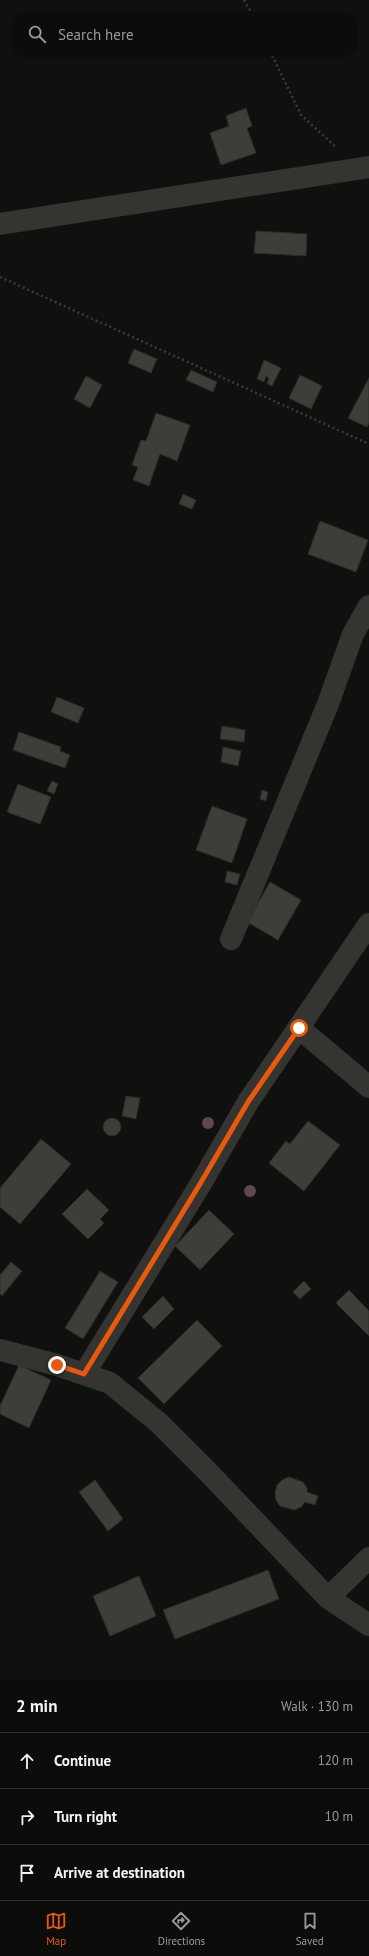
<!DOCTYPE html>
<meta charset="utf-8">
<style>
:root{--surface:#0c0c0b;--page:#151514;--text:#f1f3f6;--muted:#9a9b9d;--line:#2c2c2c;--accent:#ea580c}
body{margin:0;font-family:"PT Sans",sans-serif;background:var(--page);color:var(--text)}
.stop{position:absolute;width:12px;height:12px;margin:-9px;border:3px solid #ea580c;border-radius:50%;background:#fff}
.stop.end{background:#ea580c;border-color:#fff;box-shadow:0 1px 4px #0008}
.list{margin:0;padding:0;list-style:none}
h2{display:flex;justify-content:space-between;align-items:center;height:52px;margin:0;padding:0 16px;font-size:17px}
h2 small{font-size:13px;font-weight:400;color:var(--muted)}
.list li{display:grid;grid-template-columns:26px 1fr auto;gap:12px;align-items:center;box-sizing:border-box;height:56px;padding:0 16px;border-top:1px solid var(--line)}
.list b{display:block;font-size:15px;white-space:nowrap}
.list em{font-size:13px;font-style:normal;color:var(--muted)}
.icon{flex:none;width:22px;height:22px;fill:none;stroke:currentColor;stroke-width:2;stroke-linecap:round;stroke-linejoin:round}
.map{position:relative;flex:none;width:369px;height:1680px;overflow:hidden}
.search{position:absolute;background:var(--surface);box-shadow:0 1px 3px #0004;left:12px;right:12px;top:12px;height:44px;display:flex;align-items:center;gap:10px;box-sizing:border-box;padding:0 14px;border-radius:16px;color:var(--muted);font-size:15px}
.sheet{height:220px;background:var(--surface)}
nav{display:flex;justify-content:space-around;align-items:center;box-sizing:border-box;height:56px;border-top:1px solid var(--line);background:var(--surface);font-size:11px;color:var(--muted)}
nav a{display:grid;justify-items:center;gap:2px}
nav .on{color:var(--accent)}
.map>svg:first-child{display:block}
.building{fill:#3d3e38;stroke:#2b2c29}
.lines{fill:none;stroke-linecap:round;stroke-linejoin:round}
.path{stroke:#3c3c36;stroke-width:2.5;stroke-dasharray:2 3;stroke-linecap:butt}
.minor{stroke:#343530;stroke-width:22}
.tree{fill:#5e4854}
.route{stroke:#ea580c;stroke-width:5}
</style>
<div class="map">
<svg width="369" height="1680" viewBox="0 0 369 1680">
<rect width="100%" height="100%" fill="#10100f"/>
<path class="building" d="M246 108 252 126 247 128 256 153 221 165 210 133 229 126 226 116Z
M256 231 307 234 306 256 254 253Z
M134 349 157 359 151 373 128 363Z
M264 360 281 368 272 386 267 384 269 378 266 376 264 382 257 379Z
M191 370 217 382 213 392 186 380Z
M300 375 322 386 311 409 289 398Z
M86 376 102 385 90 408 74 399Z
M369 378V423L367 427 348 418Z
M156 413 190 425 177 461 160 454 149 486 133 480 138 467 132 465 141 440 146 441Z
M183 494 196 500 192 509 179 504Z
M320 521 368 540 356 572 308 554Z
M57 697 84 708 78 723 51 712Z
M222 726 245 730 244 742 220 739Z
M19 732 61 747 60 751 70 755 65 768 13 750Z
M223 747 241 751 238 766 221 762Z
M52 781 58 784 54 794 47 791Z
M18 784 51 797 40 824 7 812Z
M262 790 268 792 266 801 260 799Z
M212 806 247 819 232 863 196 850Z
M227 871 240 874 237 885 225 882Z
M270 882 301 900 278 940 247 922Z
M126 1096 140 1098 136 1119 122 1116Z
M103 1127a9 9 0 1 1 18 0a9 9 0 1 1-18 0Z
M308 1121 340 1145 304 1191 269 1163 286 1141 290 1144Z
M41 1139 71 1164 20 1224 0 1207V1188Z
M87 1189 109 1210 100 1219 104 1223 88 1239 62 1214Z
M209 1210 234 1234 200 1270 175 1246Z
M11 1262 22 1271 2 1296 0 1294V1275Z
M100 1271 118 1282 83 1339 65 1328Z
M304 1281 311 1289 300 1299 293 1292Z
M349 1290 369 1311V1336L336 1303Z
M163 1296 174 1309 154 1329 142 1317Z
M197 1320 222 1346 164 1404 138 1378Z
M19 1365 51 1380 29 1428 0 1414V1406Z
M289 1477 303 1482 307 1488V1492L318 1496 315 1505 305 1502 301 1507 294 1510 280 1506 276 1500 275 1492 277 1485 282 1480Z
M95 1480 123 1519 108 1531 79 1492Z
M268 1570 279 1599 175 1639 163 1610Z
M139 1576 156 1616 110 1636 93 1596Z"/>
<g class="lines">
<path class="path" d="M244 0 254 17
M270 51 301 115 337 148
M0 277 369 444"/>
<path class="minor" d="M0 224 369 167
M231 939 328 704 353 634 369 606
M299 1028 369 1087
M0 1350 57 1365 110 1383 159 1423 208 1472 328 1598 369 1625
M84 1374 200 1185 248 1102 369 924
M328 1598 369 1558"/>
</g>
<g class="tree">
<circle cx="208" cy="1123" r="6"/>
<circle cx="250" cy="1191" r="6"/>
</g>
<g class="lines">
<path class="route" d="M57 1365 84 1374 200 1184 248 1102 299 1028"/>
</g>
</svg>
<div class="stop" style="left:299px;top:1028px"></div>
<div class="stop end" style="left:57px;top:1365px"></div>
<div class="search"><svg class="icon" aria-label="search" viewBox="0 0 24 24"><circle cx="10" cy="10" r="6"/><path d="M15 15l6 6"/></svg>Search here</div>
</div>
<section class="sheet">
<h2>2 min<small>Walk · 130 m</small></h2>
<ul class="list">
<li><svg class="icon" aria-label="ahead" viewBox="0 0 24 24"><path d="M12 20V5M6 11l6-6 6 6"/></svg><div><b>Continue</b></div><em>120 m</em></li>
<li><svg class="icon" aria-label="right" viewBox="0 0 24 24"><path d="M7 20v-9h11M14 6l5 5-5 5"/></svg><div><b>Turn right</b></div><em>10 m</em></li>
<li><svg class="icon" aria-label="arrive" viewBox="0 0 24 24"><path d="M6 21V4h12l-3 4 3 4H6"/></svg><div><b>Arrive at destination</b></div></li>
</ul>
</section>
<nav>
<a class="on"><svg class="icon" aria-label="map" viewBox="0 0 24 24"><path d="M3 6l6-2 6 2 6-2v14l-6 2-6-2-6 2zM9 4v14M15 6v14"/></svg>Map</a>
<a><svg class="icon" aria-label="directions" viewBox="0 0 24 24"><path d="M12 3l9 9-9 9-9-9zM9 14v-3h6M13 9l2 2-2 2"/></svg>Directions</a>
<a><svg class="icon" aria-label="saved" viewBox="0 0 24 24"><path d="M7 4h10v16l-5-4-5 4z"/></svg>Saved</a>
</nav>
